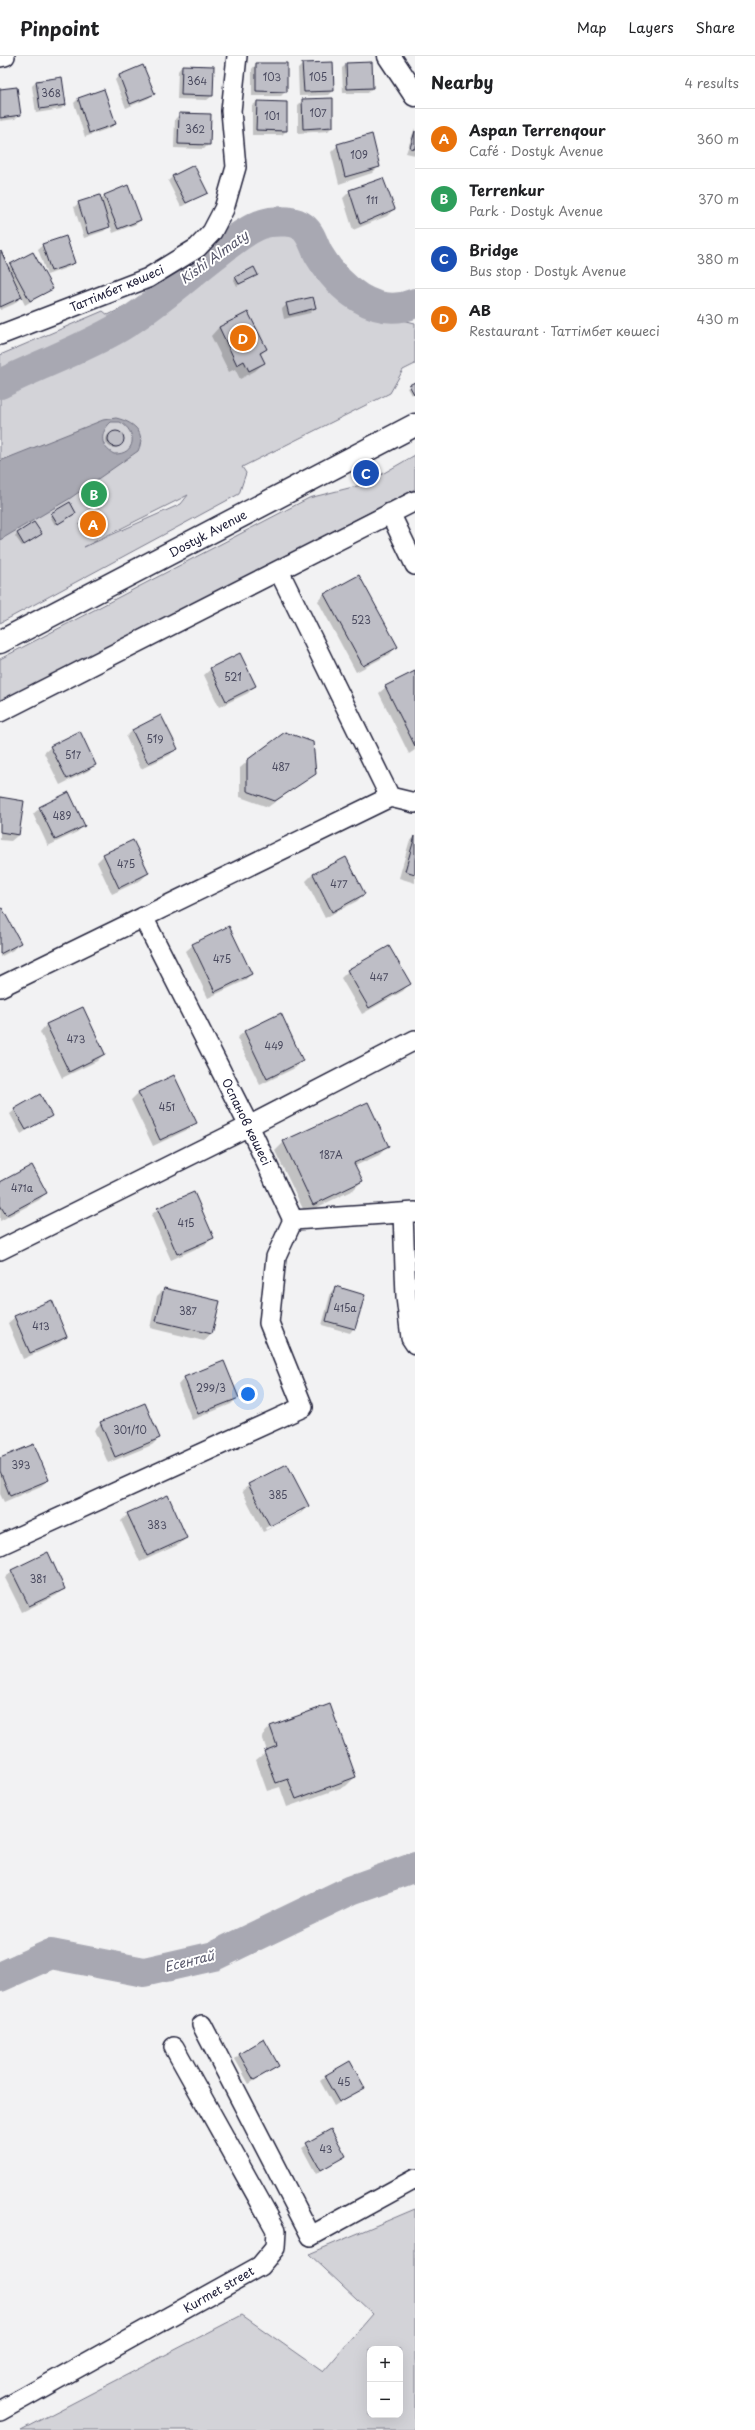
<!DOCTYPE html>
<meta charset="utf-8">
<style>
:root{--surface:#fff;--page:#f2f2f2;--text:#202124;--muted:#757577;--line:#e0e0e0;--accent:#ea580c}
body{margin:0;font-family:"Playpen Sans",sans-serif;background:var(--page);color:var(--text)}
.controls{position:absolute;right:12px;bottom:12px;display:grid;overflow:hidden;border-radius:8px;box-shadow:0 4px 16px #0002}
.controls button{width:36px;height:36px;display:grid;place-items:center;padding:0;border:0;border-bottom:1px solid var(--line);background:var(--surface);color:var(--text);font:20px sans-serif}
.you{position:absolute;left:248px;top:1338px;width:14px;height:14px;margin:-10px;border:3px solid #fff;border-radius:50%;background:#1a73e8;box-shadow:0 0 0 6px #1a73e833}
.badge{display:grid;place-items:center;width:26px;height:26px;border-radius:50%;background:var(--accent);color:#fff;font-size:13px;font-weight:700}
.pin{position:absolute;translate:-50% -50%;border:2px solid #fff;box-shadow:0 1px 4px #0006}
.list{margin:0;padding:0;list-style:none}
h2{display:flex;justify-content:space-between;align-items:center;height:52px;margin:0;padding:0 16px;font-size:17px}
h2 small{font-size:13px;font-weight:400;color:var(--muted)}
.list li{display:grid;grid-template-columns:26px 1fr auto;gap:12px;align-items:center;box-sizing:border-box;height:60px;padding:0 16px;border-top:1px solid var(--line)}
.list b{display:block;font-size:15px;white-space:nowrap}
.list p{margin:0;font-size:13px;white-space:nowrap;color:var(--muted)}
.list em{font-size:13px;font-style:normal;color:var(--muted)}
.map{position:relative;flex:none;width:415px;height:2374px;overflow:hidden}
header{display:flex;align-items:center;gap:24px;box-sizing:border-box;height:56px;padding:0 20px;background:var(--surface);border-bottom:1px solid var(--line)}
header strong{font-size:19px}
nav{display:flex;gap:22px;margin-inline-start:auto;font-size:14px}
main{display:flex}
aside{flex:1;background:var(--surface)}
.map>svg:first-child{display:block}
.green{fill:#d3d3d8;stroke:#7a7a8a;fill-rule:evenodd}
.water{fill:#a8a8b2;stroke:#727282;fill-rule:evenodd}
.shadow{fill:#0003;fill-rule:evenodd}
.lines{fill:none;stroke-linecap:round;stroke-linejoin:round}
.river{stroke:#a8a8b2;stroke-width:30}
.building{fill:#bebec6;stroke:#22223b}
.minor-casing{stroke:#22223b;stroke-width:22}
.tertiary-casing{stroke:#22223b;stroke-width:25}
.secondary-casing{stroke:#22223b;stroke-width:25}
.minor{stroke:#fff;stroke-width:19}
.tertiary{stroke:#fff;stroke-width:22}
.secondary{stroke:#fff;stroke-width:22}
.labels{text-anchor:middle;stroke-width:4;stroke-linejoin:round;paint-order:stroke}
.number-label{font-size:10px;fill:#49495e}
.street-label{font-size:12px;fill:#22223b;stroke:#fff}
.water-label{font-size:13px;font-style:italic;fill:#58586b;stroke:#fff}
</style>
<header>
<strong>Pinpoint</strong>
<nav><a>Map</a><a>Layers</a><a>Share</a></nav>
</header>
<main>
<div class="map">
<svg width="415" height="2374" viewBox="0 0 415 2374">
<rect width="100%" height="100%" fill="#f2f2f3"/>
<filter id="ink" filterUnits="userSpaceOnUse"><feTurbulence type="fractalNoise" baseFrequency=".025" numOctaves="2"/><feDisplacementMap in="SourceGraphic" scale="8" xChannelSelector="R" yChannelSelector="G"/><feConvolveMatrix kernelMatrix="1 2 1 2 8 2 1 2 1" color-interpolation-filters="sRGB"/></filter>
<g filter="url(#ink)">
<path class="green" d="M270 174 301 179 334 235 378 258 415 267V308L403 314 390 337 242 411 246 417 239 438 0 567V299L103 255 108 259 220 205ZM188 439 181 448 84 491Z
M415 399V433L0 647V603L309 442 365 428Z
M415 2153V2374H21L242 2259 323 2316 373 2258 309 2198ZM370 2293H400V2359H370Z"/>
<path class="water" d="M116 362C133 366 147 376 138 395L69 443 0 484V405L103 364ZM111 366H120C138 376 136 399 114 398 100 391 99 377 111 366Z"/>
<path class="shadow" d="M256 8 286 35 281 40H252V13Z
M303 8 333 34 328 39 299 40 298 13Z
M347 8 372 32 368 37H343L342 12Z
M182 10 212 40 207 44 177 43 178 15Z
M119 19 153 38 149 42 126 52 115 24Z
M36 26 65 49 61 53 36 57 32 30Z
M0 34 20 58 15 63 0 65Z
M78 43 115 68 110 72 85 81 74 47Z
M303 44 332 71 328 75 298 77V49Z
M257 46H286V75L282 79H252V50Z
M180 58 209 88 204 93 174 92 175 63Z
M415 72V99L406 97Z
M338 89 379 110 372 117 339 128 331 96Z
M173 120 206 136 181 151 168 125Z
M350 135 394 153 387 160 353 174 343 142Z
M104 140 140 164 136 168 113 177 110 169 104 175 84 182 74 151 79 147 100 144Z
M43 189 74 206 69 211 47 219 38 193Z
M0 197 8 212 11 209 51 233 25 249 21 241 14 248 0 254Z
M254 220 237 230 234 224 236 222Z
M287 248 315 252 310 257 284 263 282 253Z
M219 271 266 293 260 299 264 307 255 315 240 323 235 313 229 316 211 280Z
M415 327V337L411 339 407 332Z
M106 384a8 8 0 1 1 16 0a8 8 0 1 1-16 0Z
M52 458 73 459 55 469 50 460Z
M81 469 102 470 84 481 79 471Z
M17 478 38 480 22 490 15 480Z
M324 538 396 591 390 598 356 616 318 545Z
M211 613 255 630 248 637 219 651 204 619Z
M415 616V694L409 698 379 637 386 631Z
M132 675 176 692 170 699 141 713 126 681Z
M51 691 95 708 88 715 60 729 44 697Z
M248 705 315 717 268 751 240 741V712Z
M0 742 18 779 11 785 0 784Z
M40 752 84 770 77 776 48 790 33 758Z
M415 780V827L399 822 409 787Z
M104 799 148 817 141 824 112 838 97 806Z
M313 818 364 838 357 845 325 862 306 825Z
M0 854 19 887 13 894 0 901Z
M193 889 251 918 244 925 208 942 186 895Z
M348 915 409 928 403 935 362 958 341 922Z
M82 952 104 998 97 1005 62 1022 40 976 46 969Z
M280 958 302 1005 295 1012 260 1029 237 982 244 976Z
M174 1020 196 1066 189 1073 153 1090 131 1044 138 1037Z
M15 1054 50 1059 21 1078 10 1058Z
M284 1086 388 1090 379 1099 355 1110 362 1125 353 1134 305 1157 275 1095Z
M0 1127 46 1137 39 1144 0 1165Z
M158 1153 213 1182 206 1188 171 1204 151 1159Z
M336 1231 354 1272 350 1277 322 1269 331 1236Z
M164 1233 219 1246 211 1278 204 1285 150 1272 157 1240Z
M15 1261 66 1281 59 1287 23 1303 8 1267Z
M224 1306 238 1341 231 1348 192 1364 178 1329 184 1322Z
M101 1367 159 1382 152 1389 108 1407 94 1374Z
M0 1403 48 1424 41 1430 4 1446 0 1438Z
M249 1429 308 1450 301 1457 263 1476 242 1435ZM301 1453V1456L266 1474 265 1472Z
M128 1458 186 1482 180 1488 140 1506 121 1465Z
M12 1515 64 1532 57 1539 22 1556 5 1522Z
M329 1650 355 1721 346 1730 287 1751 280 1731 267 1735 256 1704 267 1695 262 1680 270 1671Z
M239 1999 278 2010 249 2028 235 2003Z
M325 2021 363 2032 334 2050 320 2025Z
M331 2074 345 2099 316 2118 302 2092Z"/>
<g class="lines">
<path class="river" d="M0 328C40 308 81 294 120 271 153 251 183 224 214 200 229 188 251 169 270 166 279 165 293 165 300 169 312 176 313 189 319 199 339 232 375 264 415 247
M0 1921 51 1898 144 1916 214 1900 351 1834 415 1811"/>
</g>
<path class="building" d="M333 6 334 35 304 36 302 7Z
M372 6 373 32 347 33 346 7Z
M256 7H287V36L256 35Z
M143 9 155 38 130 48 119 19Z
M182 9 214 10 213 40 181 39Z
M62 21 66 49 40 53 36 25Z
M17 31 21 59 0 62V33Z
M104 33 116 68 89 77 78 42Z
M333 42V71L303 73 302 43Z
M257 45 287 46V75L256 74Z
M179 57 211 58 210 89 178 88Z
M415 75V93L410 92Z
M372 78 380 111 345 121 337 88Z
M194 109 208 137 186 147 172 120Z
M383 122 395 153 360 168 349 134Z
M128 129 141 164 118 173 104 139Z
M100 139 110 171 88 178 78 146Z
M66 180 75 207 51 215 42 188Z
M1 195 22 241 0 251V196Z
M33 196 53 233 30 245 10 208Z
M254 211 258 219 239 228 235 221Z
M313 241 316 252 289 259 286 247Z
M248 256 267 293 260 297 265 307 249 315 244 305 237 309 219 271Z
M415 326V337L414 338 409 329Z
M108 383a8 8 0 1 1 16 0a8 8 0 1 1-16 0Z
M70 446 76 457 58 468 51 457Z
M99 457 105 469 87 479 80 468Z
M34 466 42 478 24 489 17 477Z
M359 519 398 591 363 610 324 538Z
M240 597 256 630 226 645 210 612Z
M415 615V690L385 630Z
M161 659 178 693 148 707 132 674Z
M80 675 96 709 67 723 50 690Z
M285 676 313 686 316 718 275 745 247 735V704Z
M69 736 85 770 55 784 39 751Z
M0 741 24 745 19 779 0 776Z
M415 780V818L405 815Z
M133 784 149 817 119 832 103 798Z
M346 801 365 838 332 856 313 818Z
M2 852 21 887 0 898V853Z
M229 870 252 918 215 936 192 888Z
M389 890 411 928 369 952 347 914Z
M83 951 105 998 69 1016 46 968Z
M281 957 303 1005 267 1023 244 975Z
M174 1019 197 1067 160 1084 138 1036Z
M40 1038 52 1060 26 1074 14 1053Z
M368 1046 389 1091 354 1107 363 1125 313 1149 283 1085Z
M32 1109 47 1137 6 1159 0 1149V1126Z
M194 1136 214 1182 177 1198 157 1152Z
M335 1230 365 1239 355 1273 326 1265Z
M164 1232 220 1245 212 1278 156 1265Z
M52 1244 67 1281 30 1297 14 1260Z
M224 1305 239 1342 198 1358 184 1321Z
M145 1347 160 1382 115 1401 100 1366Z
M34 1388 49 1424 10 1440 0 1415V1402Z
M287 1408 309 1450 270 1470 248 1428Z
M168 1439 187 1482 147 1500 127 1457Z
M48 1496 65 1533 29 1550 11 1514Z
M330 1648 356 1721 296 1743 288 1723 276 1727 264 1695 277 1690 270 1670Z
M264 1983 279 2010 254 2024 239 1998Z
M350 2005 365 2032 339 2046 324 2020Z
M331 2073 346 2100 321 2114 306 2087Z"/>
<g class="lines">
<g class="minor-casing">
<path id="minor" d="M0 1 5 0
M0 279 148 222 197 192 212 176 224 153 236 111 231 55 237 0
M390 457 415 509
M279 515 390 741
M0 656 415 445
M143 861 249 1070 293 1164 415 1156
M0 931 390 741 415 747
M403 1157 406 1241 411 1282 415 1288
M0 1194 249 1070 415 984
M0 1489 303 1351 269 1267 276 1201 293 1164
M202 1969 311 2180 415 2123
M0 2355 260 2210 275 2192 276 2174 174 1991"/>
</g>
<g class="tertiary-casing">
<path id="tertiary" d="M389 0 415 39"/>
</g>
<g class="secondary-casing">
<path id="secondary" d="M0 586 415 369"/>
</g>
<use href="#minor" class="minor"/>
<use href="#tertiary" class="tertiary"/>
<use href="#secondary" class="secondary"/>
</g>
</g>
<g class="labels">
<g class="number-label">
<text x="272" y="25">103</text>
<text x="318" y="25">105</text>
<text x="197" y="29">364</text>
<text x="51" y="41">368</text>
<text x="318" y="61">107</text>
<text x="272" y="64">101</text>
<text x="195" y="77">362</text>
<text x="359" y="103">109</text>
<text x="372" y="148">111</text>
<text x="361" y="568">523</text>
<text x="233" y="625">521</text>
<text x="155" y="687">519</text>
<text x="73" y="703">517</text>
<text x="281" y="715">487</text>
<text x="62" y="764">489</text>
<text x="126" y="812">475</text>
<text x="339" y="832">477</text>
<text x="222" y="907">475</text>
<text x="379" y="925">447</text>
<text x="76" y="987">473</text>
<text x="274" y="994">449</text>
<text x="167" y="1055">451</text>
<text x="331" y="1103">187А</text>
<text x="22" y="1136">471а</text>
<text x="186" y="1171">415</text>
<text x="345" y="1256">415а</text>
<text x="188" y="1259">387</text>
<text x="41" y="1274">413</text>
<text x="211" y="1336">299/3</text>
<text x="130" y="1378">301/10</text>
<text x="21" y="1413">393</text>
<text x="278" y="1443">385</text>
<text x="157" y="1473">383</text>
<text x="38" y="1527">381</text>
<text x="344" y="2030">45</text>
<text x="326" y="2097">43</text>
</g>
<g class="street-label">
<text transform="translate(117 233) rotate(-23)" y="4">Таттімбет көшесі</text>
<text transform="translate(208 478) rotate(-28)" y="4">Dostyk Avenue</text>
<text transform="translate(246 1066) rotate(64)" y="4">Оспанов көшесі</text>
<text transform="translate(219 2234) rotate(-30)" y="4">Kurmet street</text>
</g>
<g class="water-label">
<text transform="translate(214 201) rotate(-36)" y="5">Kіshі Almaty</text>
<text transform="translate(189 1905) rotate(-14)" y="5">Есентай</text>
</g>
</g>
</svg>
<div class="controls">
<button>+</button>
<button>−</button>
</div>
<div class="you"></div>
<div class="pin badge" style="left:93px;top:468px;background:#e8710a">A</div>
<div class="pin badge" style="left:94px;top:438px;background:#2e9e5b">B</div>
<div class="pin badge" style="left:366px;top:417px;background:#1a4fb4">C</div>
<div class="pin badge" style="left:243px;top:282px;background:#e8710a">D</div>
</div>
<aside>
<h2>Nearby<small>4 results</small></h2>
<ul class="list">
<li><span class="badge" style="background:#e8710a">A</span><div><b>Aspan Terrenqour</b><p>Café · Dostyk Avenue</p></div><em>360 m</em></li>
<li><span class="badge" style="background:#2e9e5b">B</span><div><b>Terrenkur</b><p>Park · Dostyk Avenue</p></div><em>370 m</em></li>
<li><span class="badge" style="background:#1a4fb4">C</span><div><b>Bridge</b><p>Bus stop · Dostyk Avenue</p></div><em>380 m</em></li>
<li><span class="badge" style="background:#e8710a">D</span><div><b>AB</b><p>Restaurant · Таттімбет көшесі</p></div><em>430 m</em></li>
</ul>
</aside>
</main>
